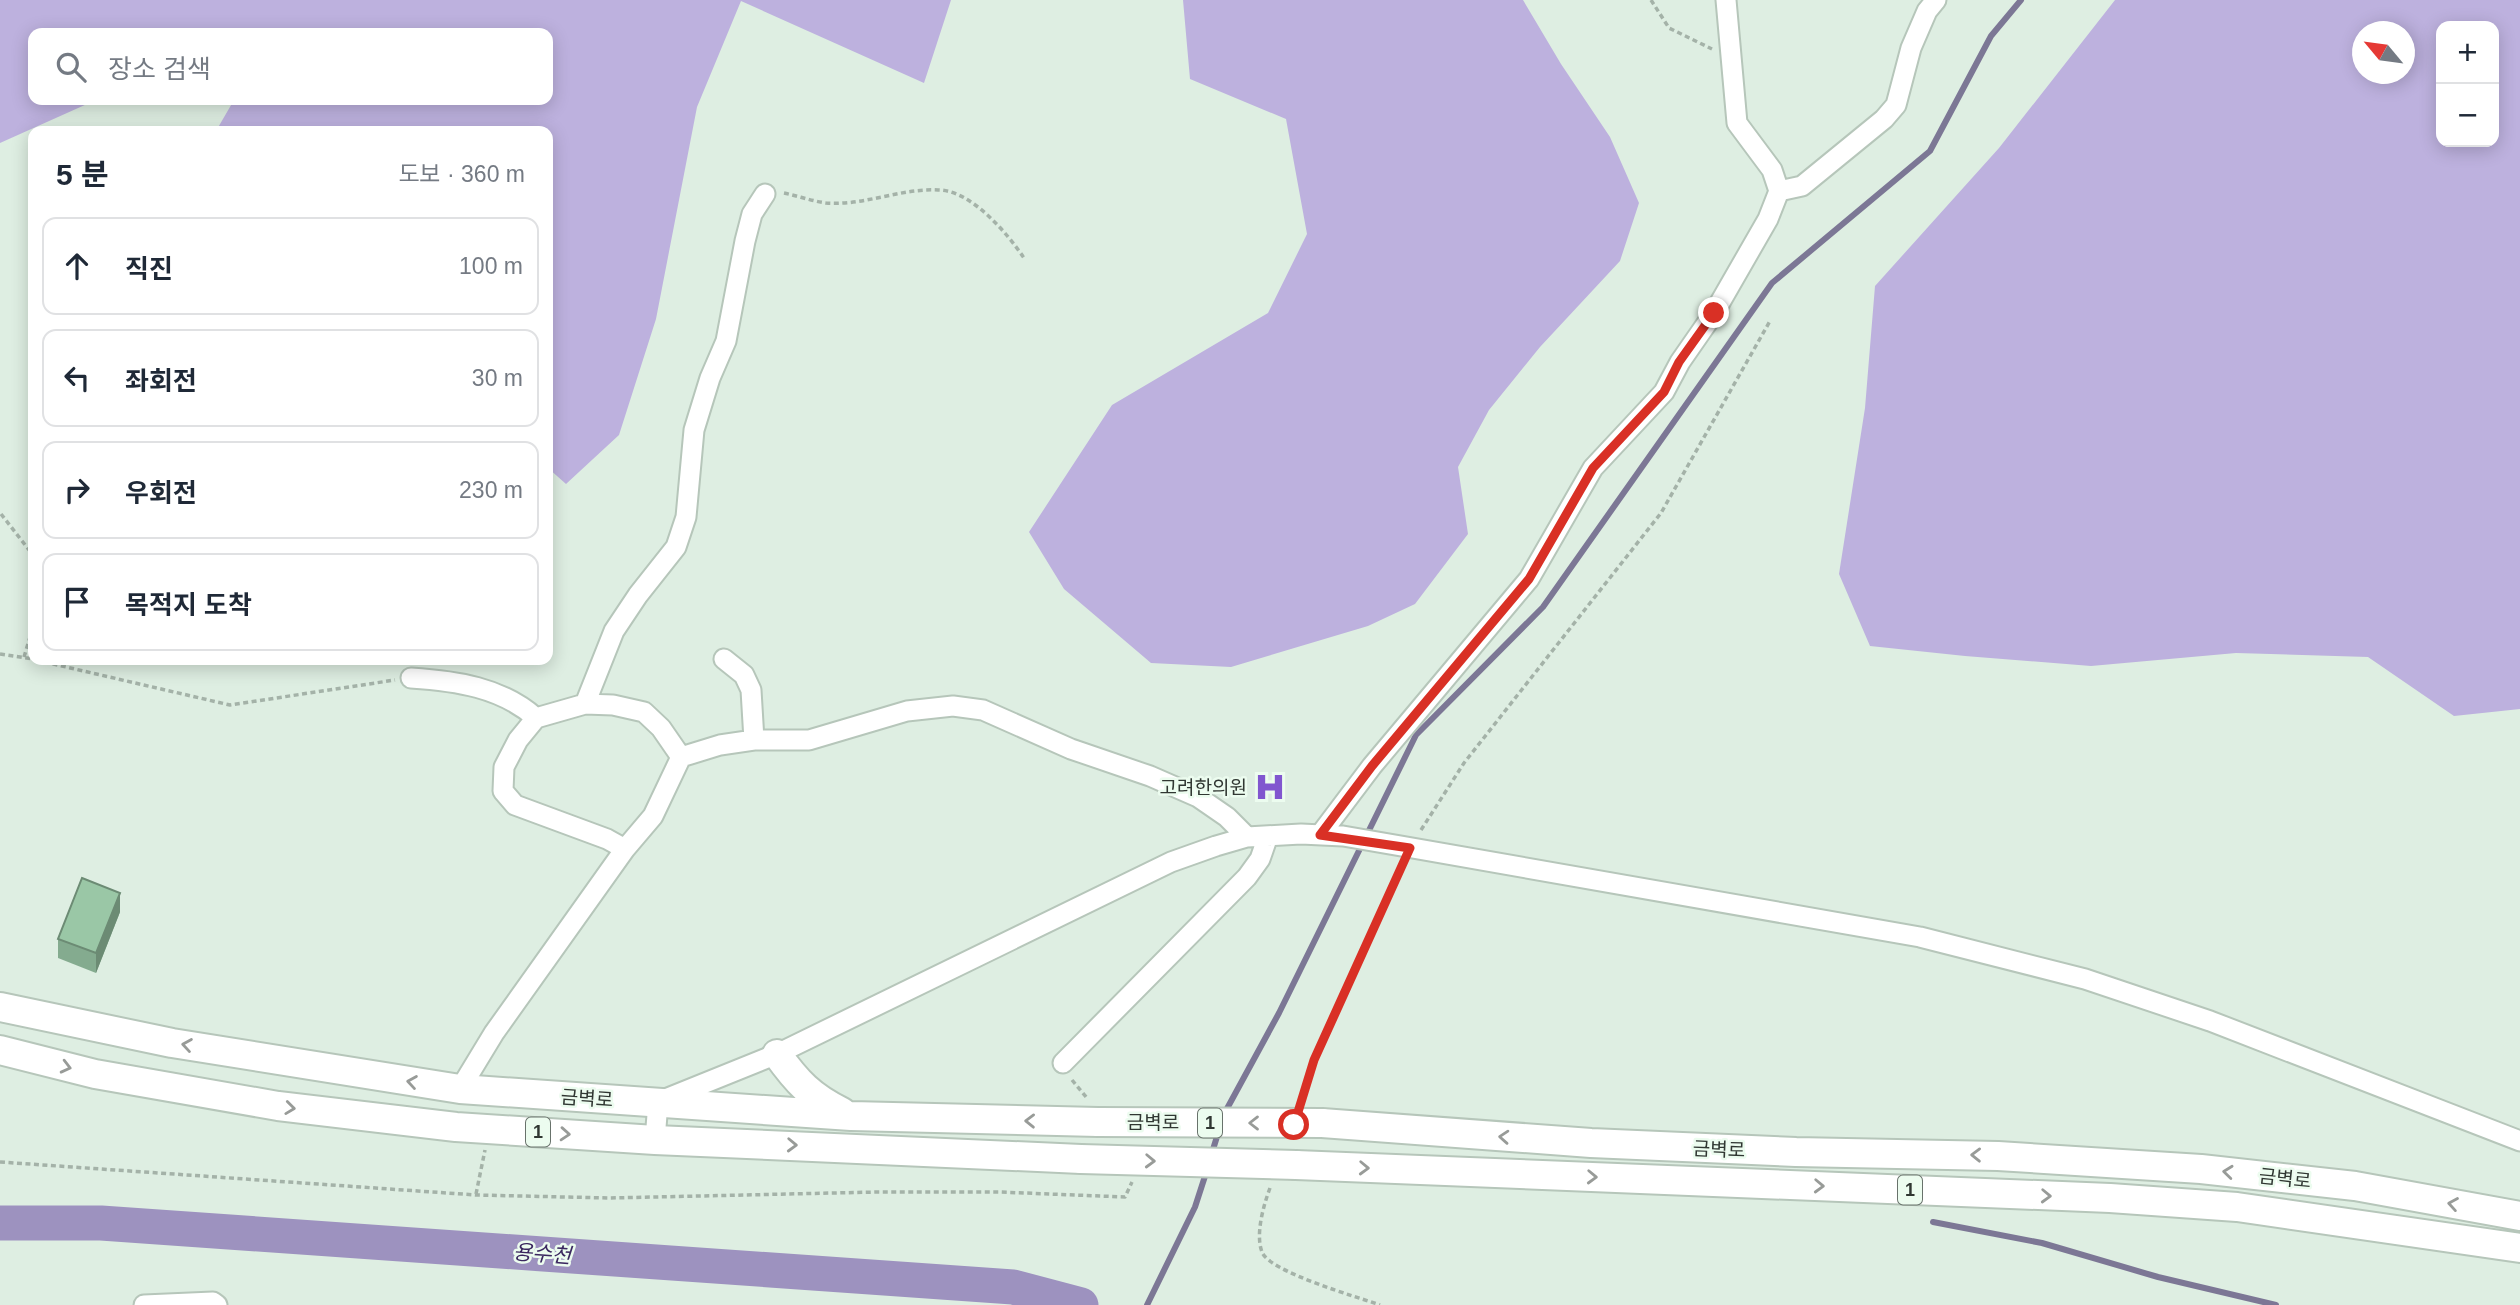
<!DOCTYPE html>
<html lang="ko">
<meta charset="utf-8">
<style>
:root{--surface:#fff;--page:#f2f2f3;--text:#1f2937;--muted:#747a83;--line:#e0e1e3}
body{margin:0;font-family:Arial,"Noto Sans KR",sans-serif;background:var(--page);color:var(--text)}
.controls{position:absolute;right:21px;top:21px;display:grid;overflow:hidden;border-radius:14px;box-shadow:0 4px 18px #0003}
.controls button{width:63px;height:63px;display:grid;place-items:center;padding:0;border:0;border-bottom:2px solid var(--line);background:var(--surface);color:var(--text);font:35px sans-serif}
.compass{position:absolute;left:2352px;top:21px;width:63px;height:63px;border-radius:50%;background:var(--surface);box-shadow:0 4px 18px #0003;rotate:299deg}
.stop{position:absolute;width:21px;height:21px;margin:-16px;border:5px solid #d93025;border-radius:50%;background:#fff}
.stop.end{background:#d93025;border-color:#fff;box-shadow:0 2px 7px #0008}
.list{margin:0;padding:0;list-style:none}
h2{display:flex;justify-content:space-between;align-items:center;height:91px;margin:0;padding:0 28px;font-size:30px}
h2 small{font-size:23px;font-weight:400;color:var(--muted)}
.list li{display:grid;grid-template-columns:46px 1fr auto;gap:21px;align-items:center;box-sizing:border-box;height:98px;margin:0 14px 14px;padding:0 14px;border:2px solid var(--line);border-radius:14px}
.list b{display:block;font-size:26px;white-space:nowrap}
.list em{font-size:23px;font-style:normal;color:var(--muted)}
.icon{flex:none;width:38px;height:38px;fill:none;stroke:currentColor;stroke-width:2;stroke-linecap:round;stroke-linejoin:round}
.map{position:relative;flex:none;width:2520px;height:1305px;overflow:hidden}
.search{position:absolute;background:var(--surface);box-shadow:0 4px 18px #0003;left:28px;top:28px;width:525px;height:77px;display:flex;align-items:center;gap:18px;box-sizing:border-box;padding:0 24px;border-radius:14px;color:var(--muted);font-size:26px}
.panel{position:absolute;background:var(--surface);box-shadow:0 4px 18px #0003;left:28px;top:126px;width:525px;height:539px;border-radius:14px}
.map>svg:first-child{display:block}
.green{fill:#bdb1de;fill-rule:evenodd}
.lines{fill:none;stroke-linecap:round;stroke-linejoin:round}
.stream{stroke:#7c7795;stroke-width:6}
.river{stroke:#9d92bf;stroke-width:35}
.minor-casing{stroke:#b6c6ba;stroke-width:23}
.highway-casing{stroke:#b6c6ba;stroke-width:32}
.path{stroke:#a4b2a8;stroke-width:3.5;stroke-dasharray:5 3.5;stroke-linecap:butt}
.minor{stroke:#fff;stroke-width:19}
.highway{stroke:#fff;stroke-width:28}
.highway-bridge-casing{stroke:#b6c6ba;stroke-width:32;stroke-linecap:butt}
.highway-bridge{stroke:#fff;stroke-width:28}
.wall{fill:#84ab8f}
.shaded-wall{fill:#6c8b74}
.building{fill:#9ac7a6;stroke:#6c8b74;stroke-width:2}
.oneway{stroke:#989b98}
.route{stroke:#d93025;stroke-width:9}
.labels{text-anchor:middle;stroke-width:5;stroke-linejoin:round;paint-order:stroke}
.shield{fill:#ecfcef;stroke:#68726b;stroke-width:2}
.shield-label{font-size:18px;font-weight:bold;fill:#303732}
.poi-label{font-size:19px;fill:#303732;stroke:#ecfcef;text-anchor:end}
.street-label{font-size:19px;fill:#303732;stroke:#ecfcef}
.water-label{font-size:21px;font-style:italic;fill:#3a275f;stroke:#ecfcef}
</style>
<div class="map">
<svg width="2520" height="1305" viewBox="0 0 2520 1305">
<rect width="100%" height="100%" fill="#deeee2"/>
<path class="green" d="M0 0H951L924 83 741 1 697 107 656 319 619 435 566 484 548 468V131H216L234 100H548V33H33V100H96L0 143Z
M1183 0H1523L1561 64 1610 137 1639 203 1620 261 1540 347 1489 410 1458 467 1468 534 1415 604 1368 626 1231 667 1151 663 1064 589 1029 532 1112 405 1268 313 1307 234 1286 119 1190 79Z
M2115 0H2520V709L2454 716 2368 657 2236 653 2091 666 1965 656 1870 646 1839 574 1865 408 1875 286 1999 148ZM2441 26H2494V142H2441ZM2362 32H2404V74H2362Z"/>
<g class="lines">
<path class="stream" d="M1223 1116 1279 1013 1416 735 1543 607 1772 283 1930 151 1991 36 2021 0
M1211 1156 1219 1130
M1933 1222 2042 1243 2158 1277 2276 1305
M1147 1305 1195 1207 1207 1170"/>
<path class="river" d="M0 1223H101L1013 1287 1081 1305"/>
<g class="minor-casing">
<path id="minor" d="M1779 191 1802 186 1884 119 1896 105 1911 48 1927 11 1936 0
M724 659 744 675 751 690 754 740
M411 678C456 681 501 687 536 718
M585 704 614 631 638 595 676 547 686 517 694 430 710 378 726 341 745 241 752 214 765 194
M1320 835 1372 766 1529 579 1593 468 1664 392 1680 362 1714 313 1768 219 1779 191 1772 170 1737 123 1726 0
M625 849 607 839 515 805 503 791 504 767 518 740 536 718 585 704 613 705 644 712 661 728 681 757
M1063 1063 1247 877 1260 859 1268 836
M460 1089 494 1033 625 849 653 816 681 757 720 745 754 740H809L907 711 953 706 983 710 1071 749 1150 776 1198 797 1227 817 1247 837
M655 1140 658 1102 777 1054 1171 862 1216 846 1247 837 1301 834 1343 836 1401 846 1920 937 2085 979 2210 1021 2520 1141
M144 1305 213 1302 217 1305"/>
</g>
<g class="highway-casing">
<path id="highway" d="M0 1007 172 1043 460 1089 851 1116 1098 1122
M0 1050 95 1074 278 1106 456 1127 655 1140 1081 1159
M777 1054C797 1082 811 1097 842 1112
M1322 1123 1591 1143 1796 1152 1998 1156 2201 1169 2355 1186 2520 1216
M1296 1165 2110 1198 2237 1207 2520 1248"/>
</g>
<path class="path" d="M1651 0 1669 28 1712 49
M784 193C798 196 812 201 826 203 864 206 901 188 938 190 971 190 1007 233 1024 258
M1 514 33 555
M0 654 33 659
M24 657 33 627
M36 660 230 705 395 680
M1421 830 1464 763 1661 513 1770 321
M1072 1080 1087 1098
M1302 1102 1314 1060 1404 865
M0 1162 476 1195 610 1198 878 1192H999L1125 1197 1132 1182
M1270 1188C1264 1204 1255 1234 1262 1252 1269 1272 1358 1297 1380 1305
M476 1194 485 1150"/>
<use href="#minor" class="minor"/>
<use href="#highway" class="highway"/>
<g class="highway-bridge-casing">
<path id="highway-bridge" d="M1098 1122 1322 1123
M1081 1159 1296 1165"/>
</g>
<use href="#highway-bridge" class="highway-bridge"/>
</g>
<path class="wall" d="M120 912 96 973 58 958V939Z"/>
<path class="shaded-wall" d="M120 893V912L96 973V953Z"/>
<path class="building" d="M82 878 120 893 96 953 58 939Z"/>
<defs><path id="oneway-chevron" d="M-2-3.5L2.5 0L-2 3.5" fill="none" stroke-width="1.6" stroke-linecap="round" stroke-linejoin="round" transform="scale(1.75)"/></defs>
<g class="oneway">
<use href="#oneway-chevron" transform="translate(187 1045) rotate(-171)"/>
<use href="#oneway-chevron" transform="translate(66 1067) rotate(14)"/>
<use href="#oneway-chevron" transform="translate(412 1082) rotate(-171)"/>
<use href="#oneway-chevron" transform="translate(290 1108) rotate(7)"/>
<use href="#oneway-chevron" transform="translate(1030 1121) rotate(-179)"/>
<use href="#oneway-chevron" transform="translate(1254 1123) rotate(-180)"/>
<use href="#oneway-chevron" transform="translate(565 1134) rotate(4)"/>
<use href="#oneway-chevron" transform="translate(1504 1137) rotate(-176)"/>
<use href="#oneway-chevron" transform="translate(792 1145) rotate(2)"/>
<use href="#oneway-chevron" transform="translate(1976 1155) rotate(-179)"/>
<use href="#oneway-chevron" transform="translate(1150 1161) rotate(2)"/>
<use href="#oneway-chevron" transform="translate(1364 1168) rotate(2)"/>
<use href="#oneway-chevron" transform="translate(2228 1172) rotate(-174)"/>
<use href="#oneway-chevron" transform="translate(1592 1177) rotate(2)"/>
<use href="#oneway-chevron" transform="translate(1819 1186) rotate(2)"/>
<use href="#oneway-chevron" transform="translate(2046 1196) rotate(2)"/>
<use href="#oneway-chevron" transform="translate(2453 1204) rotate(-170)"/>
</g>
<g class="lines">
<path class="route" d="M1294 1125 1314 1060 1410 848 1320 835 1372 766 1529 579 1593 468 1664 392 1679 362 1714 313"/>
</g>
<defs>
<g id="hospital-bare" transform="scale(2.415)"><path d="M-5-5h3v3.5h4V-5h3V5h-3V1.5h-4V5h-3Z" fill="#8156cf" stroke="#ecfcef" stroke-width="2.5" paint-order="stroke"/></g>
</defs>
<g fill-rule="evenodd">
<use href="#hospital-bare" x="1270" y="787"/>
</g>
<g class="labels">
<g class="shield">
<rect x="1198" y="1108.5" width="24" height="29" rx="5"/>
<rect x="526" y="1117.5" width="24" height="29" rx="5"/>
<rect x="1898" y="1175.5" width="24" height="29" rx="5"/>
</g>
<g class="shield-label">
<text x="1210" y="1129">1</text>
<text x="538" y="1138">1</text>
<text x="1910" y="1196">1</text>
</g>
<g class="poi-label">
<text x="1247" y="794">고려한의원</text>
</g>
<g class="street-label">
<text transform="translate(587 1098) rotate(4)" y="7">금벽로</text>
<text x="1153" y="1129">금벽로</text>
<text transform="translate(1719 1149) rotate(2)" y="7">금벽로</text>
<text transform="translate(2285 1178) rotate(6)" y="7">금벽로</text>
</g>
<g class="water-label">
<text transform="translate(542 1254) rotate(4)" y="7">용수천</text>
</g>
</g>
</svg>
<div class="controls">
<button>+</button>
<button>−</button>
</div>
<svg class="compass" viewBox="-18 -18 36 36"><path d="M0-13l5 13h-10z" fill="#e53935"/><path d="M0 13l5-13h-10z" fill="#747a83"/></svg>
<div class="stop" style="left:1294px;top:1125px"></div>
<div class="stop end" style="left:1714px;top:313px"></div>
<div class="search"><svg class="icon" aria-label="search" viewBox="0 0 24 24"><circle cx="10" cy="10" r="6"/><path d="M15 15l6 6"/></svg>장소 검색</div>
<section class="panel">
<h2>5 분<small>도보 · 360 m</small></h2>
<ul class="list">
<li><svg class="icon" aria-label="ahead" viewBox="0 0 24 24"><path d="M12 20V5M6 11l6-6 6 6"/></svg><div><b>직진</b></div><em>100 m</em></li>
<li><svg class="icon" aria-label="left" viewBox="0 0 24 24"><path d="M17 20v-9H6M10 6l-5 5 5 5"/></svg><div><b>좌회전</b></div><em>30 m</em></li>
<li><svg class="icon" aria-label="right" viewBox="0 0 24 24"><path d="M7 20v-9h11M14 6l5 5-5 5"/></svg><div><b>우회전</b></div><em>230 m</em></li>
<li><svg class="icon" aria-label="arrive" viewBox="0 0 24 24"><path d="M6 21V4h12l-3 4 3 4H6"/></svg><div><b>목적지 도착</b></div></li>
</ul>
</section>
</div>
